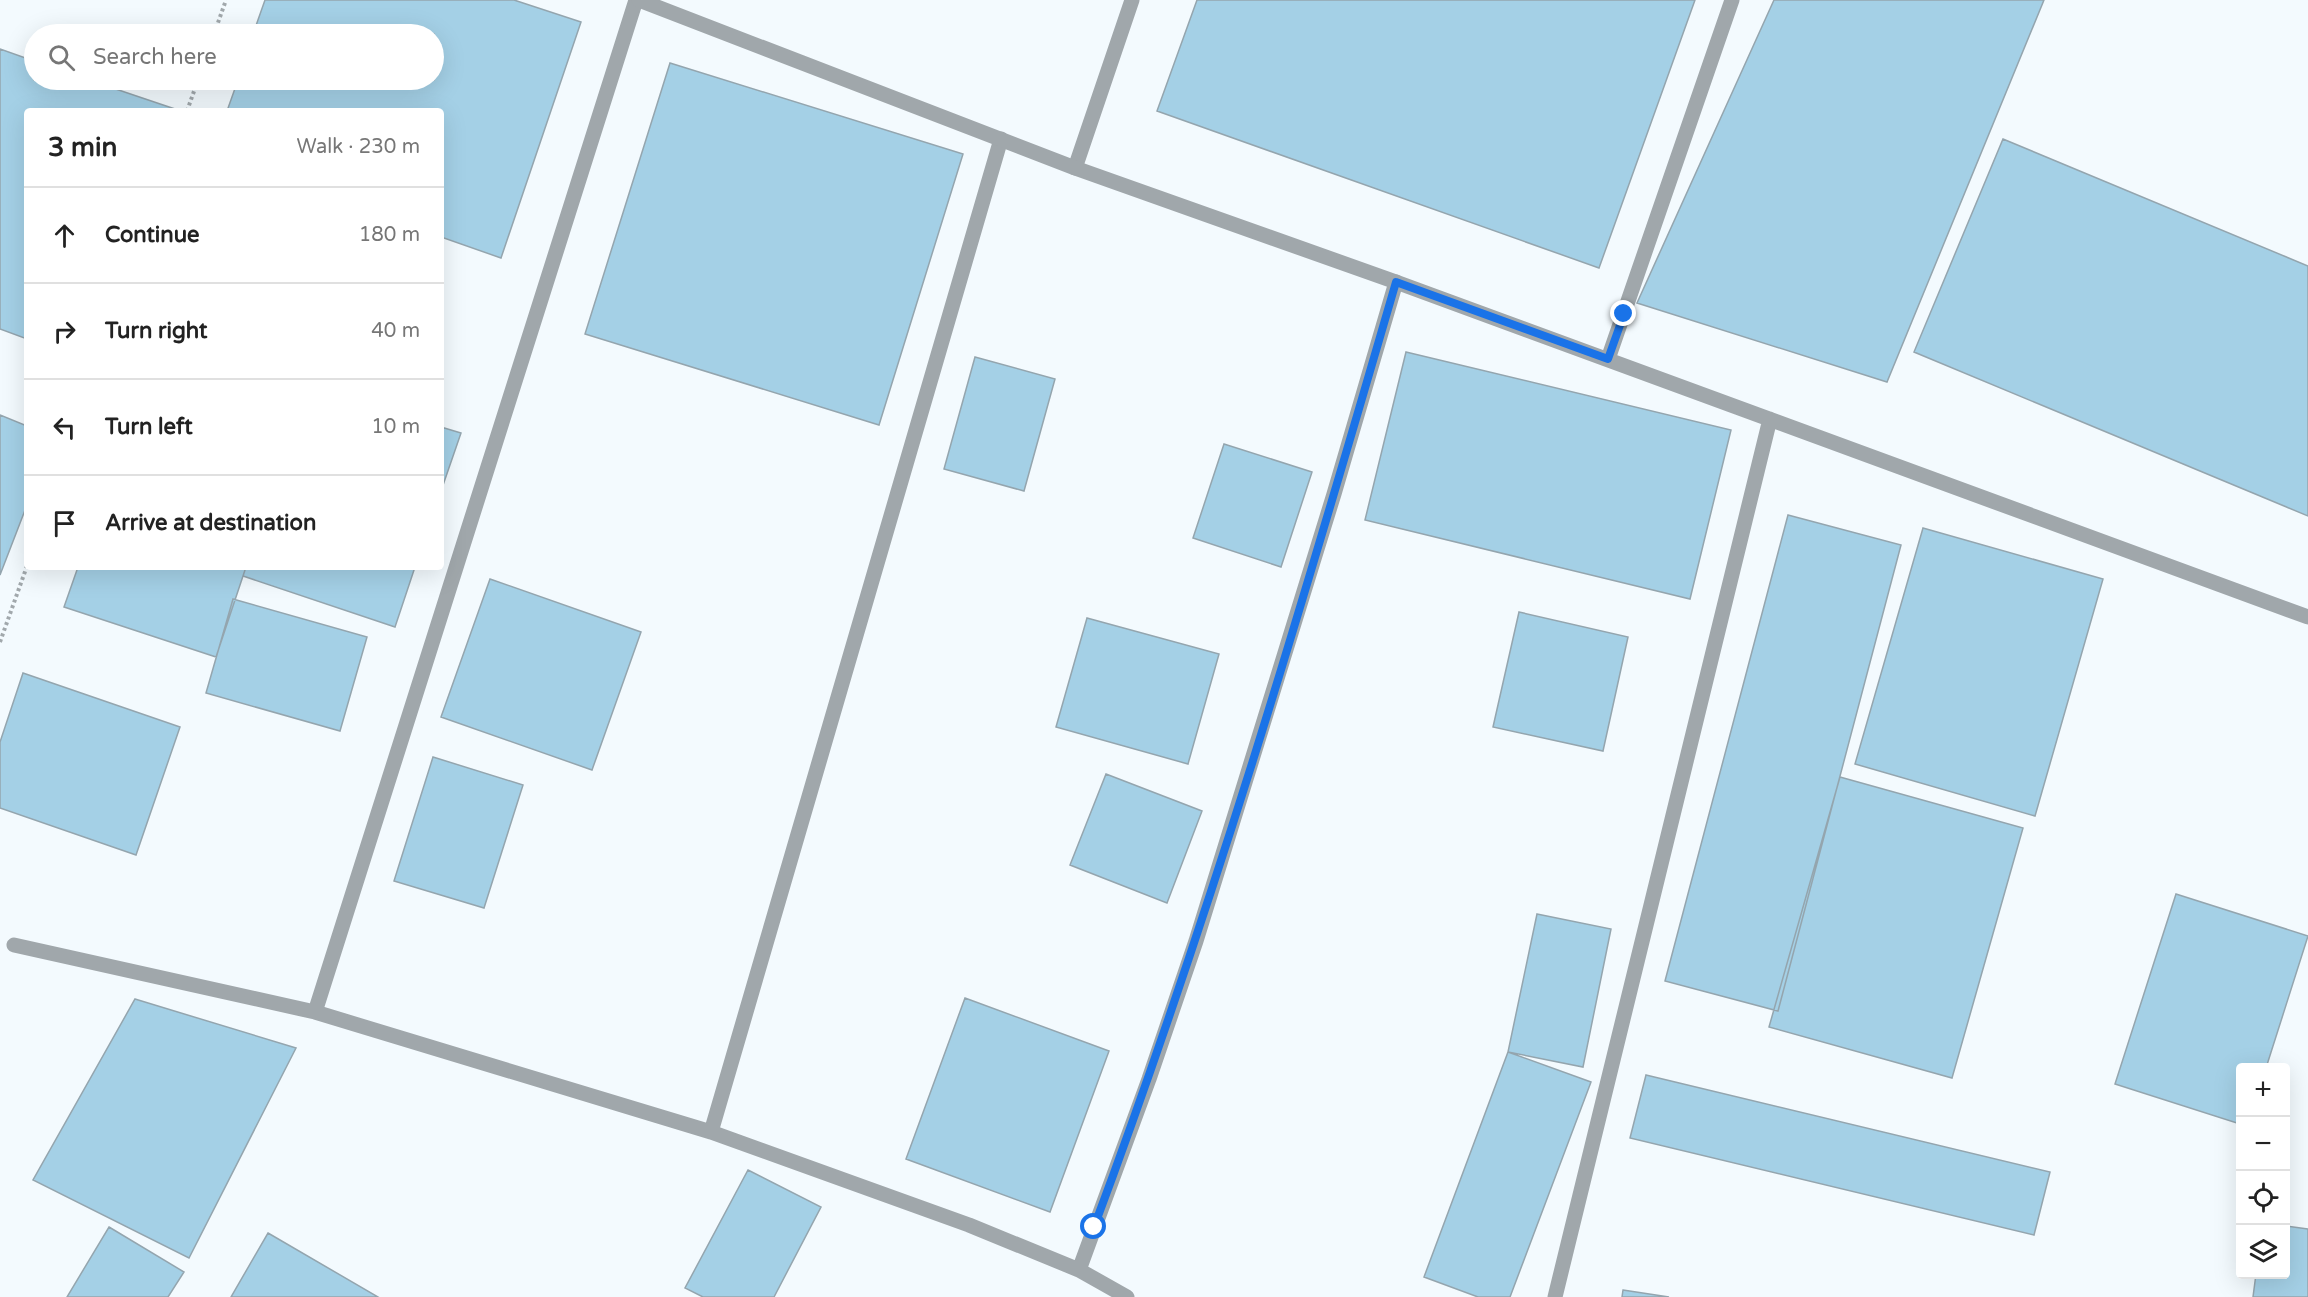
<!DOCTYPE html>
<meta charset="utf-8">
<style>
:root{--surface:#fff;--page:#f2f2f2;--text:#222;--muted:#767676;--line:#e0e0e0}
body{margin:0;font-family:"Varela Round",sans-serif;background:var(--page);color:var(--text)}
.controls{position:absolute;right:18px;bottom:18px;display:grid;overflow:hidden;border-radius:6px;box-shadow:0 6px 24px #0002}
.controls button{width:54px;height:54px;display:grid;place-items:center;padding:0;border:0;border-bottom:2px solid var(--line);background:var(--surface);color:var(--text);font:30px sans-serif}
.stop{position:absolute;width:18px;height:18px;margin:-14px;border:4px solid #1a73e8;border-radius:50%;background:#fff}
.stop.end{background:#1a73e8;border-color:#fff;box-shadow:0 2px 6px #0008}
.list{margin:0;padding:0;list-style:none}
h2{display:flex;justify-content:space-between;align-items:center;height:78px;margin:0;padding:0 24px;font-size:26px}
h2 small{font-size:20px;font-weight:400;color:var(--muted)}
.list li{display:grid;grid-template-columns:39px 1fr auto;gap:18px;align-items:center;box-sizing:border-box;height:96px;padding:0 24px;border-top:2px solid var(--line)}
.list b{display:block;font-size:22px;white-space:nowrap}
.list em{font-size:20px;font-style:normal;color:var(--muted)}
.icon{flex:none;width:33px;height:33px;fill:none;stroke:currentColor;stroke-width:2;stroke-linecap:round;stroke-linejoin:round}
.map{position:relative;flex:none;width:2308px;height:1297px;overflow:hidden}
.search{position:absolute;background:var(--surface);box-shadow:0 6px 24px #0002;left:24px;top:24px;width:420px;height:66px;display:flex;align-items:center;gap:15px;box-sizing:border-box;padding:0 21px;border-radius:33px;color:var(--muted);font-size:22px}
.panel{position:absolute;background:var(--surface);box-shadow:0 6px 24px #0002;left:24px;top:108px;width:420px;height:462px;border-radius:6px}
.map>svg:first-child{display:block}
.building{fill:#a4d0e6;stroke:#94a5ae;stroke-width:1.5}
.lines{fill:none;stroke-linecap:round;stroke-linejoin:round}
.path{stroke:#a1a8ac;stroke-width:4;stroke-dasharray:3 3;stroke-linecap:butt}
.lane{stroke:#a0a7ab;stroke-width:15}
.street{stroke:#a0a7ab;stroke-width:15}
.route{stroke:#1a73e8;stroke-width:8}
</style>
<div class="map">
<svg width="2308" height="1297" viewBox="0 0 2308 1297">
<rect width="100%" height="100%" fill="#f3fafe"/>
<path class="building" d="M265 0H514L581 22 501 258 441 237V111H227L238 80H434V34H253Z
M1197 0H1695L1599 268 1157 111Z
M1774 0H2044L1887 382 1637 303Z
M0 49 34 61V80H89L175 109 174 111H27V339L0 329Z
M670 63 963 154 879 425 585 334Z
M2003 139 2308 266V516L1914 352Z
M1406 352 1731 430 1690 599 1365 520Z
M975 357 1055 379 1024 491 944 469Z
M0 415 27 426V505L0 575Z
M441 427 461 433 441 491Z
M1224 444 1312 472 1281 567 1193 538Z
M1788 515 1901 545 1778 1011 1665 981Z
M1923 528 2103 579 2035 816 1855 764Z
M78 567H246L216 657 64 607Z
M246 567H415L395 627 243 576Z
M490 579 641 632 592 770 441 717Z
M233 599 367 637 340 731 206 693Z
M1519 612 1628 637 1603 751 1493 727Z
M1087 618 1219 654 1188 764 1056 727Z
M23 673 180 727 136 855 0 808V742Z
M433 757 523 785 484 908 394 881Z
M1106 774 1202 811 1167 903 1070 865Z
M1840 777 2023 828 1952 1078 1769 1027Z
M2176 894 2308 936 2266 1068H2240V1124L2115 1084Z
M1537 914 1611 929 1583 1067 1508 1052Z
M965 998 1109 1051 1050 1212 906 1159Z
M135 999 296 1048 189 1258 33 1180Z
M1508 1052 1591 1082 1510 1297H1478L1424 1277Z
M1646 1075 2050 1172 2034 1235 1630 1138Z
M748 1170 821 1207 774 1297H703L685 1288Z
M2286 1226 2308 1229V1297H2253L2256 1274H2286Z
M109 1227 184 1272 168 1297H67Z
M268 1233 378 1297H231Z
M1623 1290 1669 1297H1622Z"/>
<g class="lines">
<path class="path" d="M214 34 226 0
M187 111 198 80
M0 642 27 566"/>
<path class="lane" d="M1075 168 1132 0
M1608 359 1732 0
M14 945 315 1012 711 1132 969 1225 1079 1270 1127 1297
M315 1012 636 0
M711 1132 1001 139
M1079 1270 1149 1079 1196 941 1334 494 1396 282"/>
<path class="street" d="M639 0 1075 168 1396 282 2308 617
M1555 1297 1770 419"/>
</g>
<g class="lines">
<path class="route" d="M1094 1227C1210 917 1304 599 1396 282L1608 359 1624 314"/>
</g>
</svg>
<div class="controls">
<button>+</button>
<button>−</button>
<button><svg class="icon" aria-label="locate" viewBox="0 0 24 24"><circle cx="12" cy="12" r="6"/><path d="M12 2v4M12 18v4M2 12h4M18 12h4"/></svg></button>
<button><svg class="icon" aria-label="layers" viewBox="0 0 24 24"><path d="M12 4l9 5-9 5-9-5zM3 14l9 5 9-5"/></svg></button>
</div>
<div class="stop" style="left:1094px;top:1227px"></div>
<div class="stop end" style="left:1624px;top:314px"></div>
<div class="search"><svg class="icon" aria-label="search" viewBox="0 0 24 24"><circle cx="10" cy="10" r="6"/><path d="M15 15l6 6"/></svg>Search here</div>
<section class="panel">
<h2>3 min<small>Walk · 230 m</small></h2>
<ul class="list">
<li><svg class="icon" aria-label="ahead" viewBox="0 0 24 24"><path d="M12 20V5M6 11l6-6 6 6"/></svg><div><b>Continue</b></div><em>180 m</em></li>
<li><svg class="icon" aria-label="right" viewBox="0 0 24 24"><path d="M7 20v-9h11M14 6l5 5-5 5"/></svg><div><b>Turn right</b></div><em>40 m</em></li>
<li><svg class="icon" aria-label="left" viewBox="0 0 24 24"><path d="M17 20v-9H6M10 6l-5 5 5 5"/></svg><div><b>Turn left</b></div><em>10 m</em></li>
<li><svg class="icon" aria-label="arrive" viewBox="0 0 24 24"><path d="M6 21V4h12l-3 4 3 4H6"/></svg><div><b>Arrive at destination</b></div></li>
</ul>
</section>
</div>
